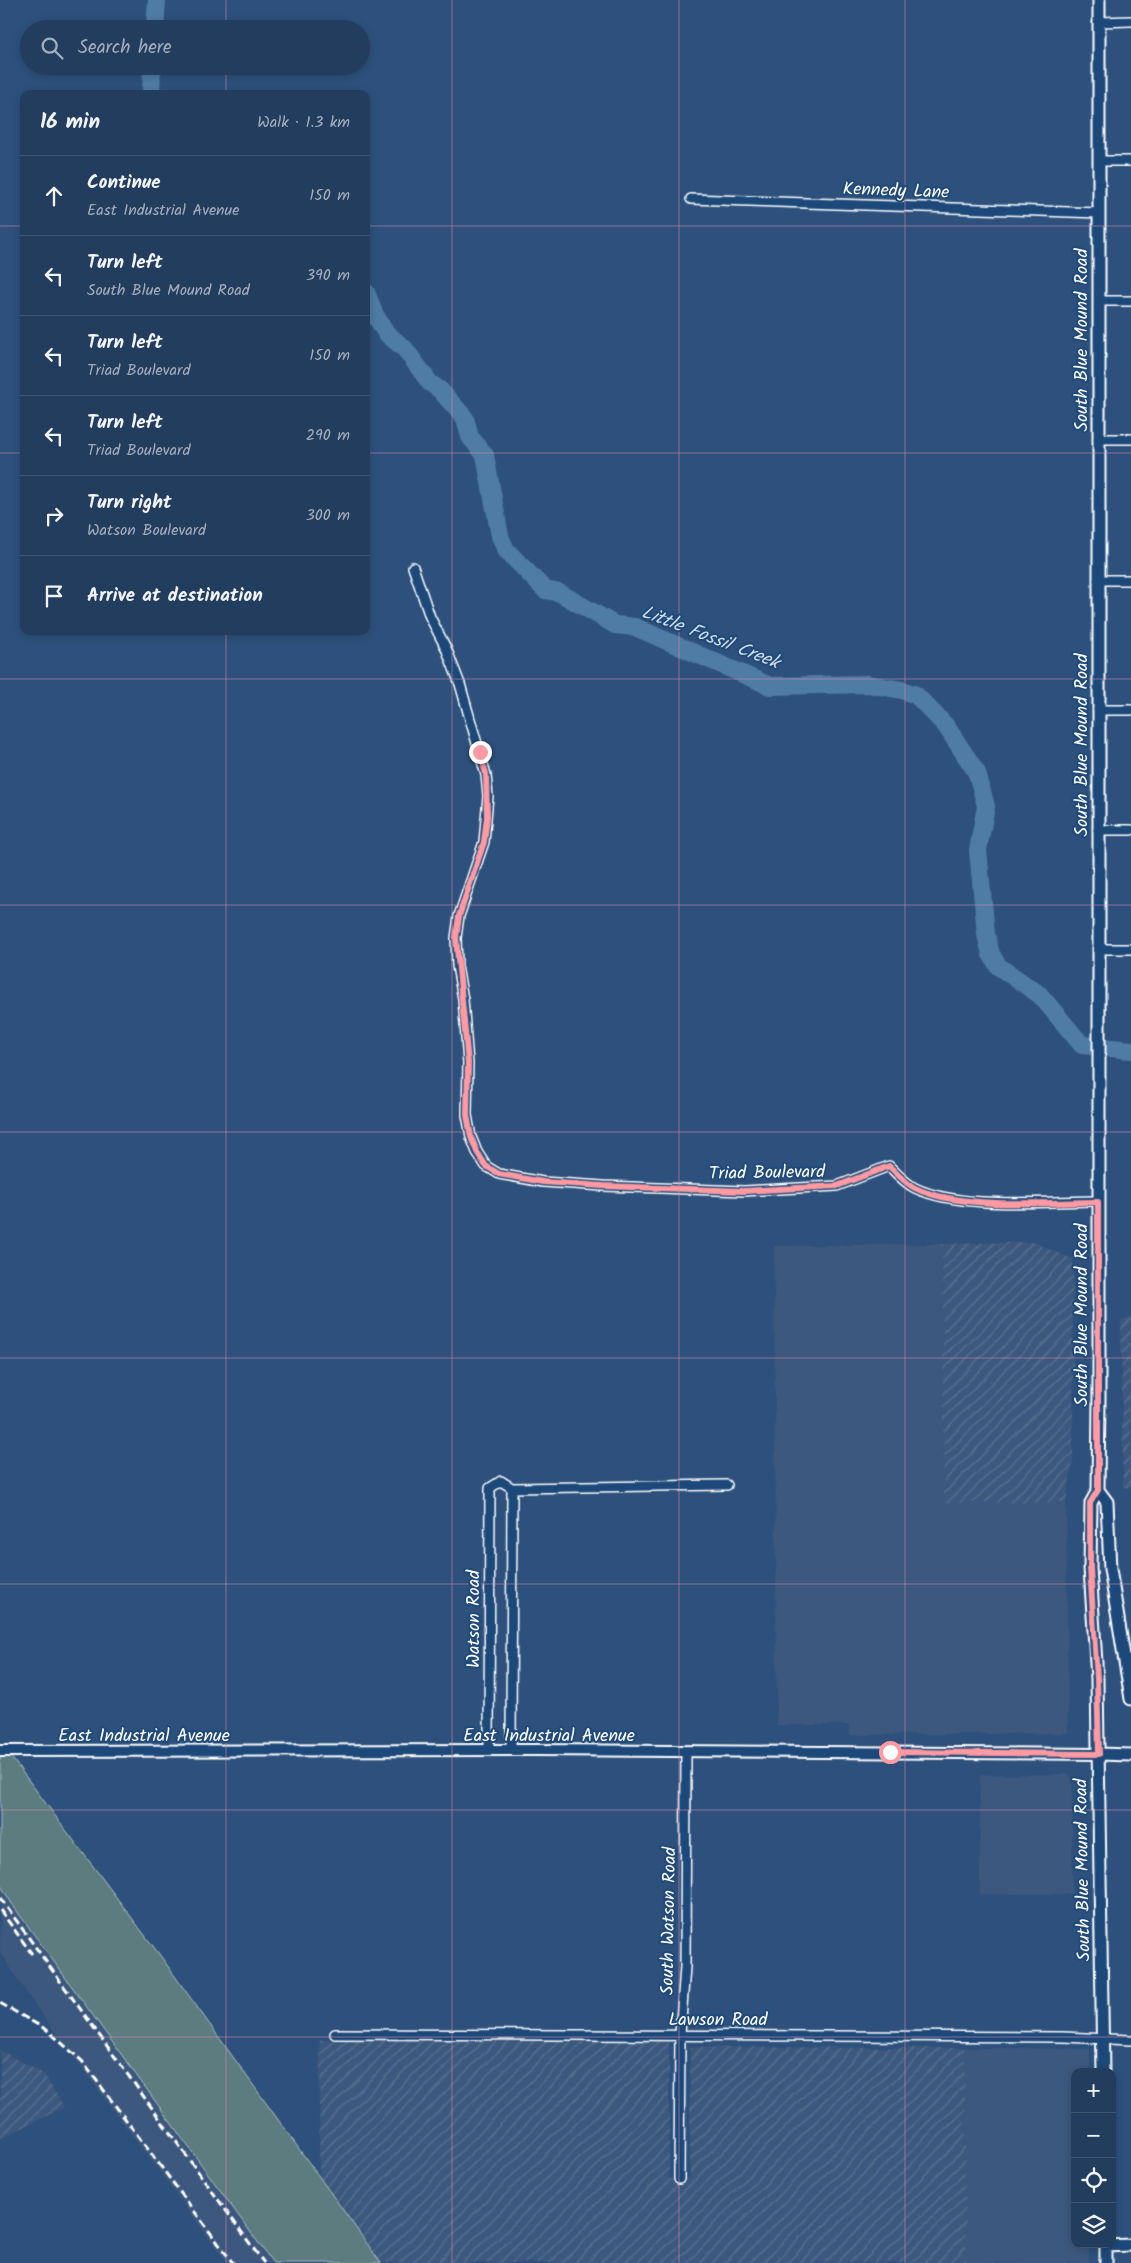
<!DOCTYPE html>
<meta charset="utf-8">
<style>
:root{--surface:#223d5d;--page:#2a4463;--text:#f1f3f6;--muted:#a2aebc;--line:#3f5672}
body{margin:0;font-family:Kalam,sans-serif;background:var(--page);color:var(--text)}
.controls{position:absolute;right:15px;bottom:15px;display:grid;overflow:hidden;border-radius:10px;box-shadow:0 2px 8px #0003}
.controls button{width:45px;height:45px;display:grid;place-items:center;padding:0;border:0;border-bottom:1px solid var(--line);background:var(--surface);color:var(--text);font:25px sans-serif}
.stop{position:absolute;width:15px;height:15px;margin:-11px;border:4px solid #ff9aa2;border-radius:50%;background:#fff}
.stop.end{background:#ff9aa2;border-color:#fff;box-shadow:0 1px 5px #0008}
.list{margin:0;padding:0;list-style:none}
h2{display:flex;justify-content:space-between;align-items:center;height:65px;margin:0;padding:0 20px;font-size:21px}
h2 small{font-size:16px;font-weight:400;color:var(--muted)}
.list li{display:grid;grid-template-columns:32px 1fr auto;gap:15px;align-items:center;box-sizing:border-box;height:80px;padding:0 20px;border-top:1px solid var(--line)}
.list b{display:block;font-size:19px;white-space:nowrap}
.list p{margin:0;font-size:16px;white-space:nowrap;color:var(--muted)}
.list em{font-size:16px;font-style:normal;color:var(--muted)}
.icon{flex:none;width:28px;height:28px;fill:none;stroke:currentColor;stroke-width:2;stroke-linecap:round;stroke-linejoin:round}
.map{position:relative;flex:none;width:1131px;height:2263px;overflow:hidden}
.search{position:absolute;background:var(--surface);box-shadow:0 2px 8px #0003;left:20px;top:20px;width:350px;height:55px;display:flex;align-items:center;gap:12px;box-sizing:border-box;padding:0 18px;border-radius:28px;color:var(--muted);font-size:19px}
.panel{position:absolute;background:var(--surface);box-shadow:0 2px 8px #0003;left:20px;top:90px;width:350px;height:545px;border-radius:10px}
.map>svg:first-child{display:block}
.built{fill:#3d597e}
.industrial{fill:url(#industrial-furrows)}
.green{fill:#5c7c80;stroke:#aebec0}
.lines{fill:none;stroke-linecap:round;stroke-linejoin:round}
.river{stroke:#507ba5;stroke-width:18}
.minor-casing{stroke:#fff;stroke-width:12}
.tertiary-casing{stroke:#fff;stroke-width:14}
.secondary-casing{stroke:#fff;stroke-width:15}
.minor{stroke:#1f4a7a;stroke-width:9}
.tertiary{stroke:#1f4a7a;stroke-width:10}
.secondary{stroke:#1f4a7a;stroke-width:11}
.rail{stroke:#fff;stroke-width:3;stroke-dasharray:8 4;stroke-linecap:butt}
.route{stroke:#ff9aa2;stroke-width:6}
.grid{fill:none;stroke:#e08cad;stroke-width:1;stroke-opacity:0.55}
.labels{text-anchor:middle;stroke-width:4;stroke-linejoin:round;paint-order:stroke}
.street-label{font-size:18px;fill:#fff;stroke:#1f4a7a}
.water-label{font-size:19px;font-style:italic;fill:#d3dee8;stroke:#1f4a7a}
</style>
<div class="map">
<svg width="1131" height="2263" viewBox="0 0 1131 2263">
<defs>
<pattern id="industrial-furrows" width="10" height="10" patternUnits="userSpaceOnUse" patternTransform="scale(1.25)"><rect width="10" height="10" fill="#3d597e"/><path d="M-1 1l2-2M0 10L10 0M9 11l2-2" fill="none" stroke="#5a7291"/></pattern>
</defs>
<rect width="100%" height="100%" fill="#2d517c"/>
<filter id="ink" filterUnits="userSpaceOnUse"><feTurbulence type="fractalNoise" baseFrequency=".02" numOctaves="2"/><feDisplacementMap in="SourceGraphic" scale="10" xChannelSelector="R" yChannelSelector="G"/><feConvolveMatrix kernelMatrix="1 2 1 2 8 2 1 2 1" color-interpolation-filters="sRGB"/></filter>
<g filter="url(#ink)">
<path class="built" d="M942 1244 944 1502H1066L1068 1733 850 1735 849 1725H777L774 1246Z
M1067 1774 1072 1778V1894H980V1775Z
M0 1884 14 1907 273 2263H228L32 2001 0 1952Z
M965 2048 1090 2049V2072H1075V2244H1089V2263H966Z"/>
<path class="industrial" d="M1032 1242 1073 1259V1461L1066 1502 944 1503 942 1244Z
M1131 1317V1488L1123 1487 1121 1320Z
M320 2040 669 2041V2179L690 2178V2047L965 2048 966 2263H382L319 2177Z
M0 2050 44 2074 64 2107 0 2139Z"/>
<path class="green" d="M0 1757H11L159 1954 381 2263H273L14 1907 0 1884Z"/>
<g class="lines">
<path class="river" d="M155 29 157 0
M151 94 152 66
M366 292 375 315 386 333 405 349 430 383 440 390 465 418 470 437 485 455 500 536 506 550 545 590 560 593 615 625 635 627 770 686 868 684 902 690 916 695 946 726 977 773 986 806 978 850 986 934 991 954 998 966 1040 995 1082 1045 1131 1050"/>
<g class="minor-casing">
<path id="minor" d="M1099 22 1131 21
M1100 161H1131
M691 199 1099 213
M1099 301H1131
M1098 439H1131
M413 567 430 617 446 648 460 684 486 775 488 796 484 842 459 916 456 938 457 966 463 999 468 1063 467 1115 471 1137 477 1152 486 1166 499 1174 543 1182 603 1186 744 1191 837 1186 889 1166C897 1174 905 1183 915 1188 961 1210 1047 1201 1098 1201
M1098 580H1131
M1098 710H1131
M1098 830H1131
M1098 949H1131
M489 1750 490 1488 501 1481 512 1488 727 1485
M511 1750 512 1488
M335 2034 1063 2037 1131 2040
M679 2179 680 2034 685 1967 686 1752"/>
</g>
<g class="tertiary-casing">
<path id="tertiary" d="M0 1751 537 1750 1099 1754"/>
</g>
<g class="secondary-casing">
<path id="secondary" d="M1099 0V1398L1098 1490 1091 1503 1090 1568 1097 1679 1103 2072
M1098 1490 1107 1502 1110 1569 1131 1699
M1099 1754 1131 1755
M1106 2244V2263
M1106 2246 1131 2245"/>
</g>
<use href="#minor" class="minor"/>
<use href="#tertiary" class="tertiary"/>
<use href="#secondary" class="secondary"/>
<path class="rail" d="M0 1898 264 2263
M0 1910 32 1954
M0 2003 47 2030 82 2061 233 2263"/>
</g>
</g>
<g class="lines" filter="url(#ink)">
<path class="route" d="M480 752 486 774 487 817 484 842 459 916 456 938 468 1063 467 1115 471 1137 477 1152 486 1166 499 1174 543 1182 603 1186 744 1191 837 1186 889 1166C897 1174 905 1183 915 1188 960 1210 1047 1202 1098 1202V1490L1090 1503V1568L1097 1679 1099 1754 890 1752"/>
</g>
<path class="grid" d="M226 0V29M452 0V2263M679 0V2263M905 0V2263M226 66V94M0 226H24M366 226H1131M0 453H24M366 453H1131M226 631V2263M0 679H1131M0 905H1131M0 1132H1131M0 1358H1131M0 1584H1131M0 1810H1131M0 2037H1131"/>
<g class="labels">
<g class="street-label">
<text transform="translate(896 190) rotate(2)" y="6">Kennedy Lane</text>
<text transform="translate(1081 340) rotate(-90)" y="6">South Blue Mound Road</text>
<text transform="translate(1081 745) rotate(-90)" y="6">South Blue Mound Road</text>
<text transform="translate(767 1172) rotate(-1)" y="6">Triad Boulevard</text>
<text transform="translate(1081 1315) rotate(-90)" y="6">South Blue Mound Road</text>
<text transform="translate(473 1619) rotate(-90)" y="6">Watson Road</text>
<text x="144" y="1741">East Industrial Avenue</text>
<text x="549" y="1741">East Industrial Avenue</text>
<text transform="translate(1082 1870) rotate(-91)" y="6">South Blue Mound Road</text>
<text transform="translate(668 1921) rotate(-89)" y="6">South Watson Road</text>
<text x="718" y="2025">Lawson Road</text>
</g>
<g class="water-label">
<text transform="translate(711 636) rotate(21)" y="7">Little Fossil Creek</text>
</g>
</g>
</svg>
<div class="controls">
<button>+</button>
<button>−</button>
<button><svg class="icon" aria-label="locate" viewBox="0 0 24 24"><circle cx="12" cy="12" r="6"/><path d="M12 2v4M12 18v4M2 12h4M18 12h4"/></svg></button>
<button><svg class="icon" aria-label="layers" viewBox="0 0 24 24"><path d="M12 4l9 5-9 5-9-5zM3 14l9 5 9-5"/></svg></button>
</div>
<div class="stop" style="left:890px;top:1752px"></div>
<div class="stop end" style="left:480px;top:752px"></div>
<div class="search"><svg class="icon" aria-label="search" viewBox="0 0 24 24"><circle cx="10" cy="10" r="6"/><path d="M15 15l6 6"/></svg>Search here</div>
<section class="panel">
<h2>16 min<small>Walk · 1.3 km</small></h2>
<ul class="list">
<li><svg class="icon" aria-label="ahead" viewBox="0 0 24 24"><path d="M12 20V5M6 11l6-6 6 6"/></svg><div><b>Continue</b><p>East Industrial Avenue</p></div><em>150 m</em></li>
<li><svg class="icon" aria-label="left" viewBox="0 0 24 24"><path d="M17 20v-9H6M10 6l-5 5 5 5"/></svg><div><b>Turn left</b><p>South Blue Mound Road</p></div><em>390 m</em></li>
<li><svg class="icon" aria-label="left" viewBox="0 0 24 24"><path d="M17 20v-9H6M10 6l-5 5 5 5"/></svg><div><b>Turn left</b><p>Triad Boulevard</p></div><em>150 m</em></li>
<li><svg class="icon" aria-label="left" viewBox="0 0 24 24"><path d="M17 20v-9H6M10 6l-5 5 5 5"/></svg><div><b>Turn left</b><p>Triad Boulevard</p></div><em>290 m</em></li>
<li><svg class="icon" aria-label="right" viewBox="0 0 24 24"><path d="M7 20v-9h11M14 6l5 5-5 5"/></svg><div><b>Turn right</b><p>Watson Boulevard</p></div><em>300 m</em></li>
<li><svg class="icon" aria-label="arrive" viewBox="0 0 24 24"><path d="M6 21V4h12l-3 4 3 4H6"/></svg><div><b>Arrive at destination</b></div></li>
</ul>
</section>
</div>
